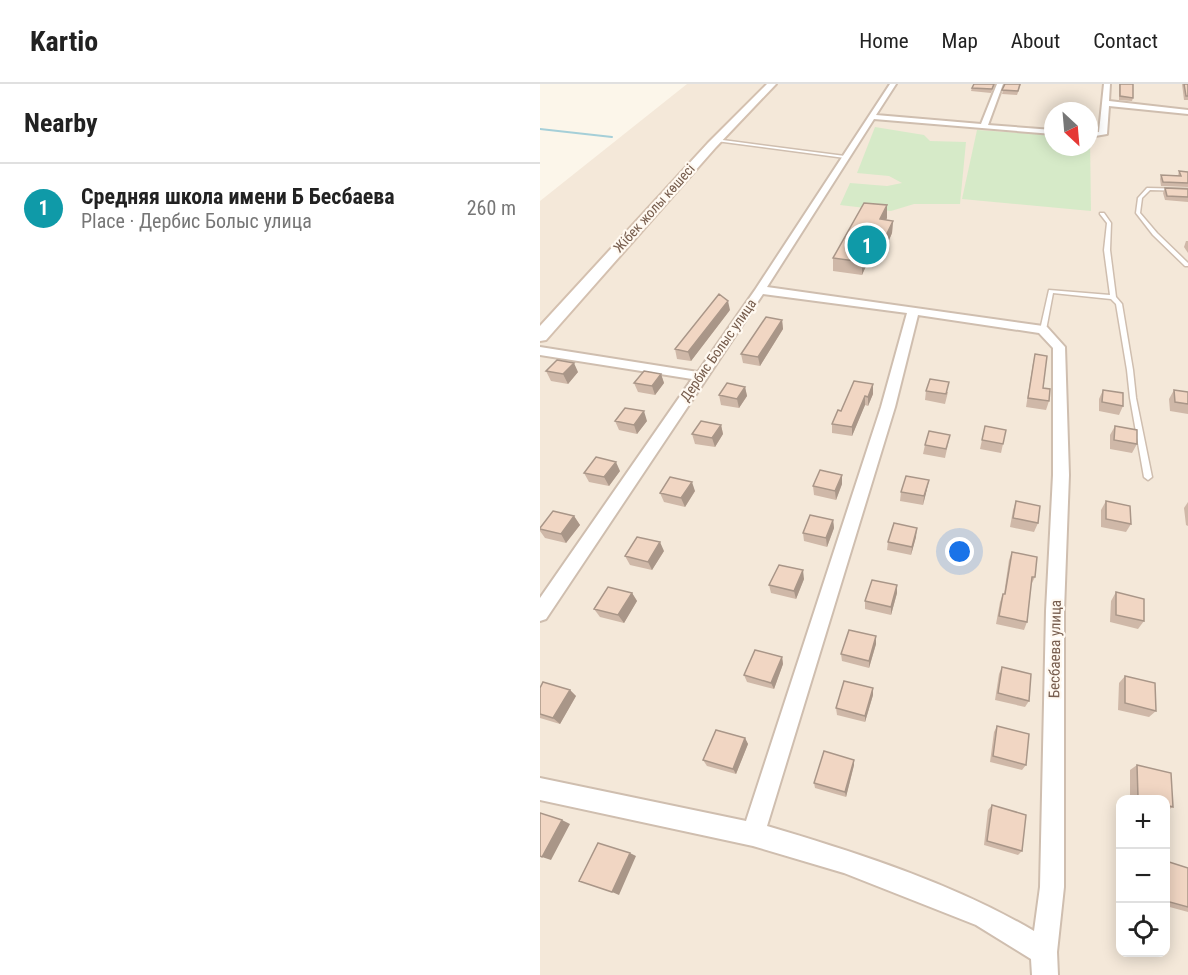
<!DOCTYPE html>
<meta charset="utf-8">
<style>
:root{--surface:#fff;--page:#f2f2f2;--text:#222;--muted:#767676;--line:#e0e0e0;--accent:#0b8043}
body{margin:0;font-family:"Roboto Condensed",sans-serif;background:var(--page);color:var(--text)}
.controls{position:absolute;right:18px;bottom:18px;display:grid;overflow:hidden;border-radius:12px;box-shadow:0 3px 15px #0003}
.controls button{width:54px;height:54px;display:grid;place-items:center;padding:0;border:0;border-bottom:2px solid var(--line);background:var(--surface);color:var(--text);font:30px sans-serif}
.compass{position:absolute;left:504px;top:18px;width:54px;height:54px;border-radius:50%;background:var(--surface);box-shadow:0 3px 15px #0003;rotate:154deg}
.you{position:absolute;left:420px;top:468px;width:21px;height:21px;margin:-15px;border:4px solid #fff;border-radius:50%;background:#1a73e8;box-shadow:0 0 0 9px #1a73e833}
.badge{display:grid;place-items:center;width:39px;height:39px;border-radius:50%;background:var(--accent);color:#fff;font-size:20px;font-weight:700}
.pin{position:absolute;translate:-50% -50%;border:3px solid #fff;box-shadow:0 2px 6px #0006}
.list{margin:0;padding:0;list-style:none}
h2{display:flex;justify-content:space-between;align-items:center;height:78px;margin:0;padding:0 24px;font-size:26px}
h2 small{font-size:20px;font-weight:400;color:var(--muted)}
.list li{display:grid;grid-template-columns:39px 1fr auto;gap:18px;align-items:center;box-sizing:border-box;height:90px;padding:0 24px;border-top:2px solid var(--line)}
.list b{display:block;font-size:22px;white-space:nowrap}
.list p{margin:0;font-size:20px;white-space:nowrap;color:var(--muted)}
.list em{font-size:20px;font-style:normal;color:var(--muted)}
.icon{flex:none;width:33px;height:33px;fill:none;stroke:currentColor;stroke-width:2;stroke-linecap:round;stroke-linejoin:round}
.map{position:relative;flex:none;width:648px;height:891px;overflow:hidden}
header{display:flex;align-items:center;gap:36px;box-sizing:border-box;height:84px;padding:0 30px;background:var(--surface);border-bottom:2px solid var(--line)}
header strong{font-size:28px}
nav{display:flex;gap:33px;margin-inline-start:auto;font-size:21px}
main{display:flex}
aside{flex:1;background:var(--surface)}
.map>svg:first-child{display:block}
.residential{fill:#f4e8d9;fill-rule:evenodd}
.green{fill:#d6eac8}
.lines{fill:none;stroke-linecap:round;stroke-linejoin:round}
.stream{stroke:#a5cfd8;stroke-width:2}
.lane-casing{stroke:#cfbeaf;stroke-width:3}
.street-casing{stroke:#cfbeaf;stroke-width:4}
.secondary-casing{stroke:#d4c0af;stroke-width:4}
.lane{fill:#fff;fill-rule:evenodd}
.street{fill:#fff;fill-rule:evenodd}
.secondary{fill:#fff;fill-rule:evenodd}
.wall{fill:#cfb8a8}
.shaded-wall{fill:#a99688}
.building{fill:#f1d6c3;stroke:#a99688;stroke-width:1.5}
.labels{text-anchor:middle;stroke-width:4.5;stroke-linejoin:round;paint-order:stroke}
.far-street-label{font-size:14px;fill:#775d4d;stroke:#fff9f1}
.street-label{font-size:15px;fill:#775d4d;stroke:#fff9f1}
</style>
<header>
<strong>Kartio</strong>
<nav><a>Home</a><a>Map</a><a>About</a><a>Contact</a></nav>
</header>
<main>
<aside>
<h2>Nearby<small></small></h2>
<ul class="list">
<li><span class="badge" style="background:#0f9aa8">1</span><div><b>Средняя школа имени Б Бесбаева</b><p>Place · Дербис Болыс улица</p></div><em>260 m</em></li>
</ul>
</aside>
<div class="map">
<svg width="648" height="891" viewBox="0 0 648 891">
<rect width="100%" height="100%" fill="#fcf6ea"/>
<path class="residential" d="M147 0H648V891H0V117ZM513 27H549V63H513ZM580 716H626V868H580Z"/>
<path class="green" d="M335 43 384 51 390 57 426 58 420 120H374L351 127 300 121 310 99 347 102 362 99 349 92 317 89Z
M437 46 513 51V63H549L550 54 551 127 422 115Z"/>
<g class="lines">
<path class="stream" d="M0 45 72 53"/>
<g class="lane-casing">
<path id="lane" d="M175 55 305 72 307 73 305 74 176 57Z
M607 104 648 105V107L610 106 602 114 600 129 617 149 648 179V182H645L613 151 596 129 598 114Z
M560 129H564L571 139 570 166 576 213 582 220 593 286 596 314 612 393 608 396 604 393 590 314 587 286 576 220 571 215 513 209 506 246 503 248 500 246 509 206 570 211 564 166 567 139 560 130Z"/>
</g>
<g class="street-casing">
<path id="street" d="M350 0H356L336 31 441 40 457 0H463L448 41 513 46V50L334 35 227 203 503 242 507 243 525 263 529 391 524 527V803L517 868 518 891H492L491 875 436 841 304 789 213 762 0 716V694L206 737 341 323 367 229 223 210 6 535 0 537V514L152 295 0 271V263L158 288 215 206ZM378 231 499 249 513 264V391L506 527 500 803 494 847C412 799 318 769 227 742L355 323Z
M564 0H570L569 17 648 26V30L569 22 567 50 549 53V49L559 48Z"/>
</g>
<g class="secondary-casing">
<path id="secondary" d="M227 0H236L176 63 6 256 0 257V242L168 59Z"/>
</g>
<use href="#lane" class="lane"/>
<use href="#street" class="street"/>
<use href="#secondary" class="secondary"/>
</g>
<path class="wall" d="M455 0 451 9 431 7 432 4Z
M465 0H481L477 11 462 10Z
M579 0H593V14L592 17 579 16Z
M642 0H648V16H644Z
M639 87 648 88V103L621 102 620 95 621 91 638 92Z
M625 104 648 105V118L625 116 623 109Z
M347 121V134L346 136 353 137 352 149 341 175 330 173 322 191 293 187V174Z
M646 157H648V169L644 163Z
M190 226 151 277 137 275 135 265Z
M242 236 243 245 220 282 203 279 201 270Z
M495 270 503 304 509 317 506 326 486 323 493 279Z
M6 287 38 288 28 300 11 297Z
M121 290 124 299 115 311 98 308 94 299Z
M333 300V310L328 322 325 321 312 352 292 349V340L301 327Z
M205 303 207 312 199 324 181 321 179 311Z
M563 306 583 322 579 331 559 327V315Z
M634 306 648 308V330L630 327 629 315Z
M386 307 408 308 405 320 385 316Z
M75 337H107L97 350 79 346Z
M181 341 183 350 175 363 155 360 152 350Z
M445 342 463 360 461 369 440 365Z
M575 342 597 360 592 369 570 365V351Z
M410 351 405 374 383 370 385 361Z
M80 387 69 402 49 398 44 389Z
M302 400 296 416 274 411 273 402Z
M387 405 383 421 360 417 361 408Z
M155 407 145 423 124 418 120 409Z
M476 417 498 439 494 448 470 443 473 426Z
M566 417 591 440 586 448 561 443V426Z
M648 418V442L646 441 644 424Z
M34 432 40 441 26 459 5 454 0 447V444Z
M293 436 294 444 287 463 264 457 263 449Z
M376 453 371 471 347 466 348 458Z
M124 467 112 486 90 481 85 472Z
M472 468 495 493 491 501 487 538 484 546 456 540 460 518 463 510H464L469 476Z
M264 495 256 515 231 509 229 501Z
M576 508 604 537 598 545 570 538 571 517Z
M92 509 97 517 84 539 60 533 54 525Z
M357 509 351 531 325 525V517Z
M336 552V560L329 584 302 577 301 570Z
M242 573 243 580 234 605 207 598 204 591Z
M462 583 489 617 485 623 455 616 459 590Z
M585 592 616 627 609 633 578 626 579 599Z
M0 604 30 606 36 612 20 640 0 634Z
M333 611 325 638 297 631 296 624Z
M457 642 486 681 482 686 450 678 454 648Z
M205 654 208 660 196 690 167 682 163 676Z
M314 681 306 713 275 704 274 699Z
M597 681 633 723 626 727V716H590V686Z
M452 721 482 767 478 771 444 761 448 726Z
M626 777 648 784V828L626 822Z"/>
<path class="shaded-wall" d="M347 121V134L340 148V135Z
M353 137 352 149 341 175V162Z
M330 161V173L322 191V178Z
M188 217 190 226 151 277 148 268Z
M242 236 243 245 220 282 218 273Z
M34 279 38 288 28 300 23 290Z
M121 290 124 299 115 311 112 302Z
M333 300V310L328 322V313Z
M205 303 207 312 199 324 197 315Z
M325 312V321L312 352V343Z
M104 327 107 337 97 350 94 341Z
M181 341 183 350 175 363 172 354Z
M76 378 80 387 69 402 64 393Z
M302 391V400L296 416 295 407Z
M389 396 387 405 383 421 384 412Z
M152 398 155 407 145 423 141 414Z
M34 432 40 441 26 459 21 450Z
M293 436 294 444 287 463 286 454Z
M377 444 376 453 371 471 372 463Z
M120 458 124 467 112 486 108 478Z
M263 486 264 495 256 515 254 507Z
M357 501V509L351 531V523Z
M92 509 97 517 84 539 78 531Z
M336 552V560L329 584V577Z
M242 573 243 580 234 605 231 599Z
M333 604V611L325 638V632Z
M30 606 36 612 20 640 13 634Z
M205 654 208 660 196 690 193 685Z
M314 676V681L306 713 305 708Z
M22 736 30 740 11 776 2 773Z
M90 769 96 772 79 811 72 808Z"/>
<path class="building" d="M434 0H454L452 5 432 4Z
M465 0H480L478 7 462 6Z
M580 0H593V14L580 12Z
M644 0H648V12H646Z
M639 87 648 88V99L623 98 621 91 641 92Z
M625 104 648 105V113L627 112Z
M324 119 347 121 340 135 353 137 341 162 330 161 322 178 293 174Z
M179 210 188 217 148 268 135 265Z
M226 233 242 236 218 273 201 270Z
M495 270 507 272 503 304 510 305 509 317 488 314Z
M17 276 34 279 23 290 6 287Z
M104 287 121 290 112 302 94 299Z
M390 295 409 298 406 310 386 307Z
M314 297 333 300 328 313 325 312 312 343 292 340 298 326 301 327Z
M187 299 205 303 197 315 179 311Z
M563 306 583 309V322L562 318Z
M634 306 648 308V320L635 318Z
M85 324 104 327 94 341 75 337Z
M161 337 181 341 172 354 152 350Z
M445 342 466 346 463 360 442 356Z
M575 342 597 346V360L574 356Z
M389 347 410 351 406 365 385 361Z
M56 373 76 378 64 393 44 389Z
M280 386 302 391 295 407 273 402Z
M366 392 389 396 384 412 361 408Z
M130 393 152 398 141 414 120 409Z
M476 417 500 422 498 439 473 434Z
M566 417 590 422 591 440 566 435Z
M13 427 34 432 21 450 0 445V444Z
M270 431 293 436 286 454 263 449Z
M354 439 377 444 372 463 348 458Z
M97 453 120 458 108 478 85 472Z
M472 468 497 473 495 493H492L487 538 459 532 463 510H465Z
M239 481 263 486 254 507 229 501Z
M332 496 357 501 351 523 325 517Z
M68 503 92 509 78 531 54 525Z
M576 508 604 515V537L576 531Z
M309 546 336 552 329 577 301 570Z
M215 566 242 573 231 599 204 591Z
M462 583 491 590 489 617 458 609Z
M585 592 615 599 616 627 585 619Z
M304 597 333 604 325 632 296 624Z
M3 598 30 606 13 634 0 630V604Z
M457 642 489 650 486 681 453 672Z
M176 646 205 654 193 685 163 676Z
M284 667 314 676 305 708 274 699Z
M597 681 631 689 633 723 626 721V716H606L598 713Z
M452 721 486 731 482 767 447 757Z
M0 729 22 736 2 773 0 772Z
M58 759 90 769 72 808 39 797Z
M626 777 648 784V823L626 817Z"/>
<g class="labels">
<g class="far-street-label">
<text transform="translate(114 124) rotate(-48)" y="5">Жібек жолы көшесі</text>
<text transform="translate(178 266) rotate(-55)" y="5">Дербис Болыс улица</text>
</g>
<g class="street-label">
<text transform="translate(515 565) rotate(-89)" y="5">Бесбаева улица</text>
</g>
</g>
</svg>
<div class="controls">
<button>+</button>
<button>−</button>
<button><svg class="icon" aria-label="locate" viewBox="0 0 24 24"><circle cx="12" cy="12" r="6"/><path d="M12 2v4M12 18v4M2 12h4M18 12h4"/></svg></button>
</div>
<svg class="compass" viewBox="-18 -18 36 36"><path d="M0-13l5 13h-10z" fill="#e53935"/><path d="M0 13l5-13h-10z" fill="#767676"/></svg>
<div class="you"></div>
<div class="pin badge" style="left:327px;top:161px;background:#0f9aa8">1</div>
</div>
</main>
